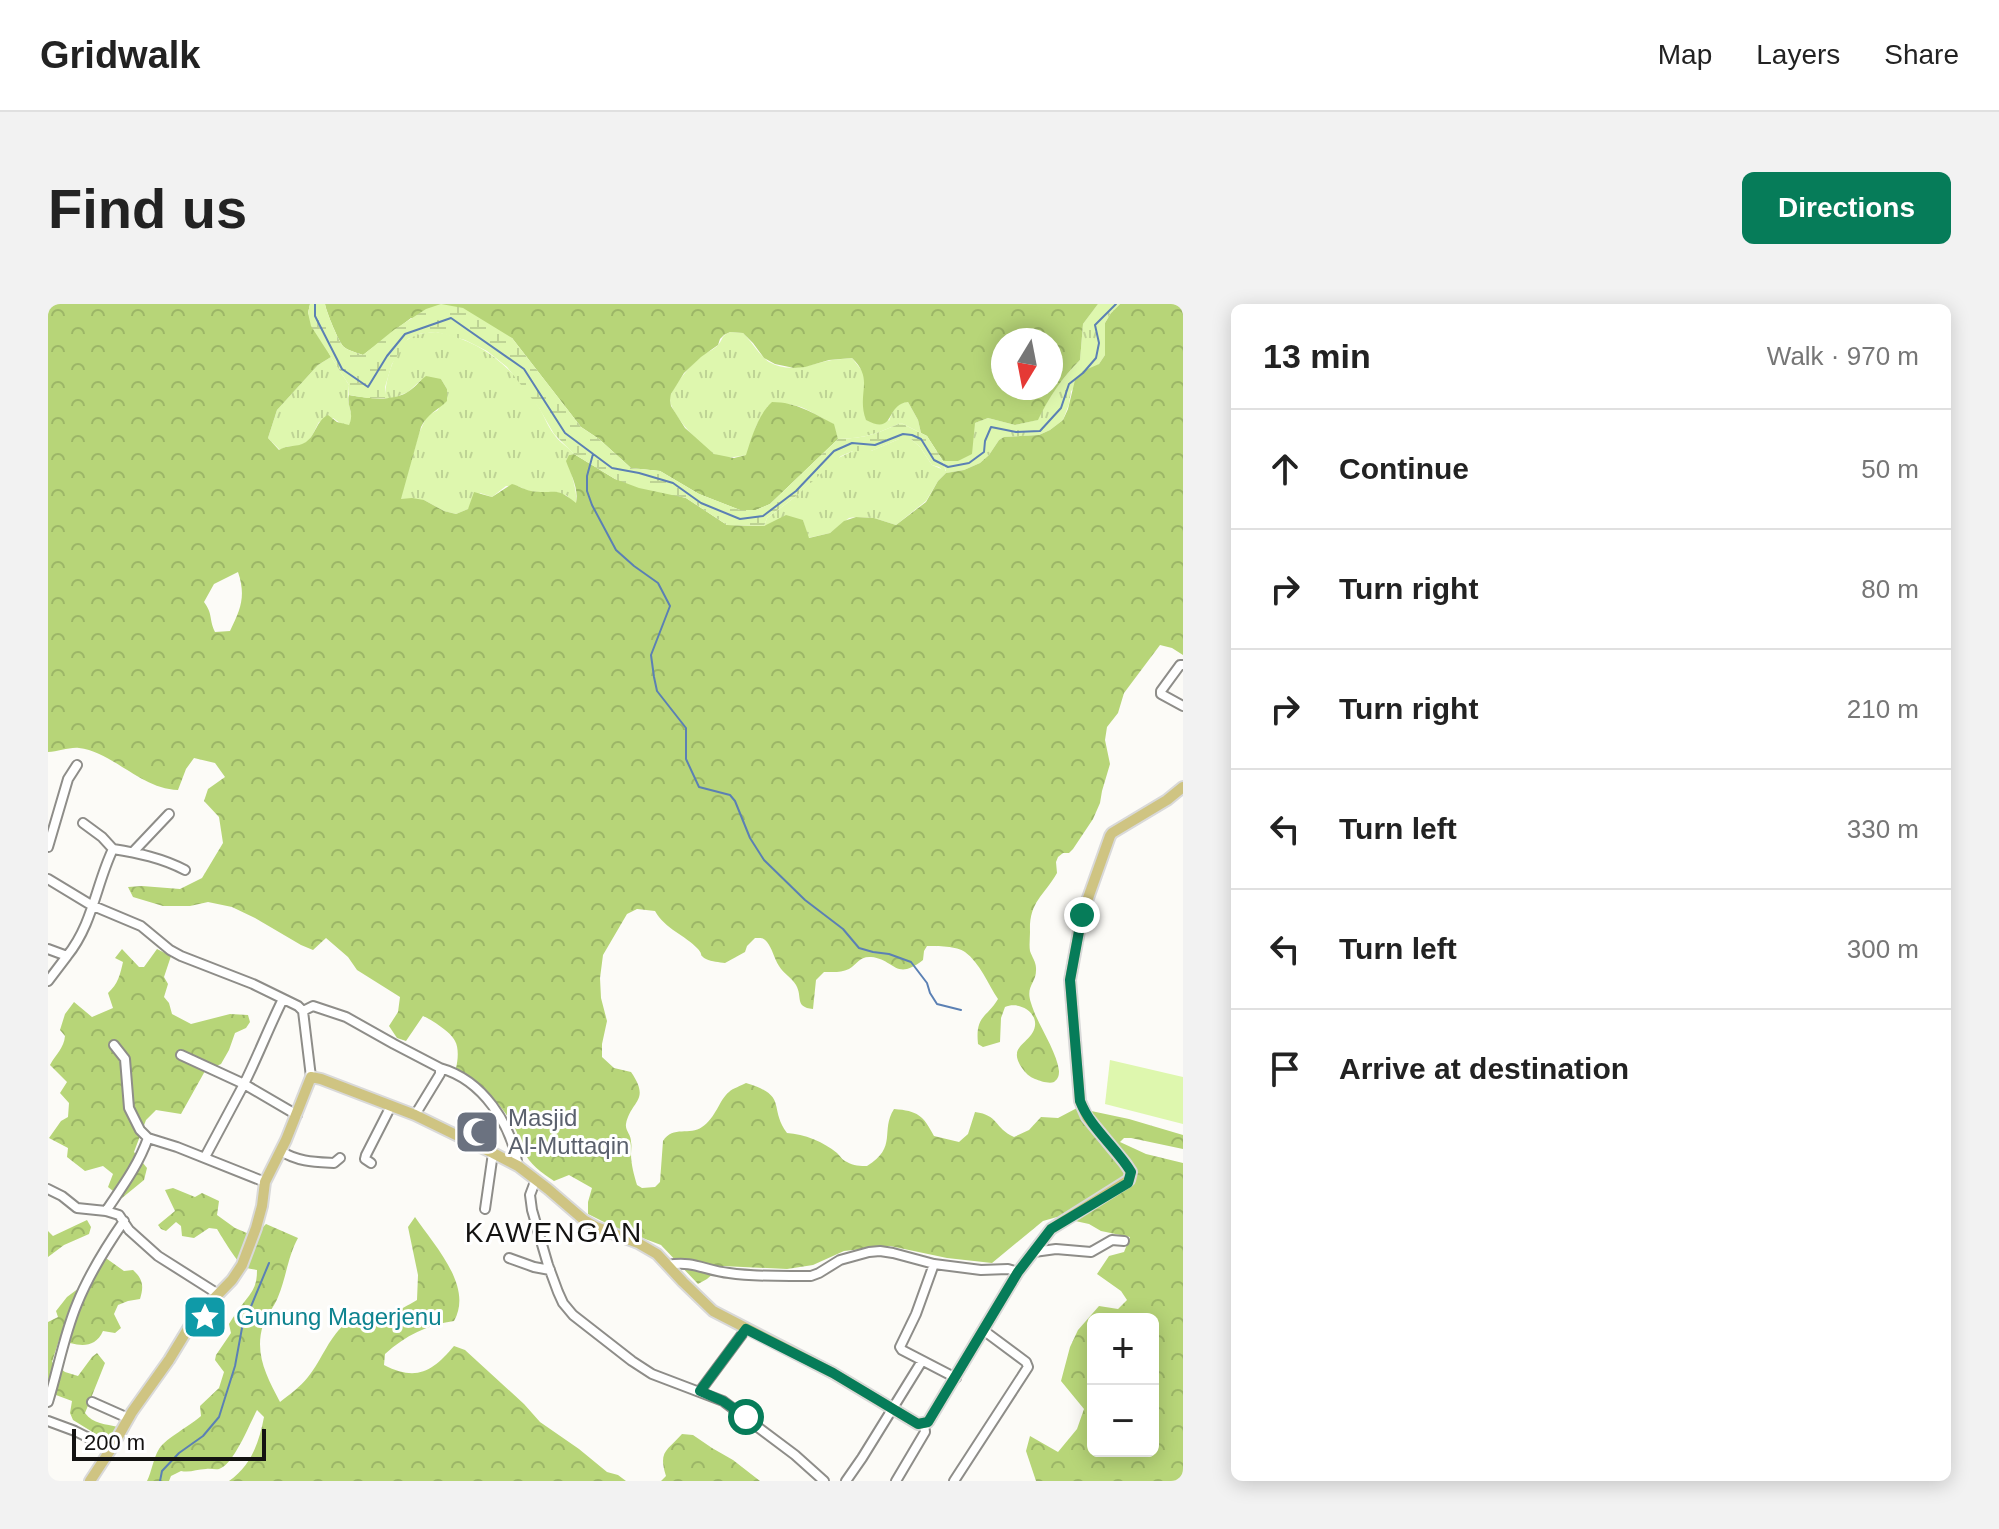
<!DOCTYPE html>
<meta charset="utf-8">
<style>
:root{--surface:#fff;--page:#f2f2f2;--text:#222;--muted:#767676;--line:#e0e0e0;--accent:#067c59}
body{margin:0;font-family:Arial,sans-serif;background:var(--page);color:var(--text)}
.controls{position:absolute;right:24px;bottom:24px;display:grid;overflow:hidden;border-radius:12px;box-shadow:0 4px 20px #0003}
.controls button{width:72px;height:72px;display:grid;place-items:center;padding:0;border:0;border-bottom:2px solid var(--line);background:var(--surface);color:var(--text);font:40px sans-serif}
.compass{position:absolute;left:943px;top:24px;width:72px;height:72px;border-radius:50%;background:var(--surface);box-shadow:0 4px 20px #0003;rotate:190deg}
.scale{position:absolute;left:24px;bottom:20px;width:194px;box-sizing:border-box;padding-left:8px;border:4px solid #141312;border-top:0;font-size:22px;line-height:28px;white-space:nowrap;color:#141312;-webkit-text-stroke:6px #fff;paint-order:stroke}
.stop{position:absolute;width:24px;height:24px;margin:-18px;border:6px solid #067c59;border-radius:50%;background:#fff}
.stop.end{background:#067c59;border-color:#fff;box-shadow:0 2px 8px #0008}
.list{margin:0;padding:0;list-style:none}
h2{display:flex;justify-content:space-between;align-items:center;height:104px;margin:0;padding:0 32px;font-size:34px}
h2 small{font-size:26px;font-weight:400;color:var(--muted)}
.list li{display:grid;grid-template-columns:52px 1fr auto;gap:24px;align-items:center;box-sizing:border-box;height:120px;padding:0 32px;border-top:2px solid var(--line)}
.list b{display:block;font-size:30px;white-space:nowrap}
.list em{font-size:26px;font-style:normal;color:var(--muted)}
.icon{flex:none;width:44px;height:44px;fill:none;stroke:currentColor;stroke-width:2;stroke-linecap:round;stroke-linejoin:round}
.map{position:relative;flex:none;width:1135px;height:1177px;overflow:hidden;border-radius:12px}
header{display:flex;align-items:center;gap:48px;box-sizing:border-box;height:112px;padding:0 40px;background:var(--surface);border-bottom:2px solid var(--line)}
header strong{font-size:38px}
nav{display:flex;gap:44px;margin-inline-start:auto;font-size:28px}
.intro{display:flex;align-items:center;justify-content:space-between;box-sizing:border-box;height:192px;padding:0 48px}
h1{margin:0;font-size:56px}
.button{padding:20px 36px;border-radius:12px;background:var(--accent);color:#fff;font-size:28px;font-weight:700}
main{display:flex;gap:48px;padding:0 48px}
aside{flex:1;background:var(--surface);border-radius:12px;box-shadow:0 4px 20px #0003}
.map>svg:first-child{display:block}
.grass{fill:url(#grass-tufts)}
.forest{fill:url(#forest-crowns);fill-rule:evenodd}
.wetland{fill:url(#wetland-marsh)}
.pitch{fill:#def7ae}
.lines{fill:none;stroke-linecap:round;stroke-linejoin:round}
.stream{stroke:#5b80b4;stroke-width:2}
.minor-casing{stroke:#8e8d89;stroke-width:12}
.major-casing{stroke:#d9d9d9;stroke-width:14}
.minor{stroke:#fff;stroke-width:8}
.major{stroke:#cfc482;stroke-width:10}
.route{stroke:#067c59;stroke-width:10}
.labels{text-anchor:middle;stroke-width:6;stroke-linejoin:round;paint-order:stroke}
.worship-label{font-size:24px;fill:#5b616d;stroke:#fff;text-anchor:start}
.culture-label{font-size:24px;fill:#0d838f;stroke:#fff;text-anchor:start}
.quarter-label{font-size:28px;letter-spacing:2px;fill:#141312;stroke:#fff}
</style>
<header>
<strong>Gridwalk</strong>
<nav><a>Map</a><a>Layers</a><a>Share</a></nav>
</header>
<div class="intro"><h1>Find us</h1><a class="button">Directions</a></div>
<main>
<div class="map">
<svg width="1135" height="1177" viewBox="0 0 1135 1177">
<defs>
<pattern id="grass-tufts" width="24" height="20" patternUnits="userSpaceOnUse" patternTransform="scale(2)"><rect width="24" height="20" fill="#def7ae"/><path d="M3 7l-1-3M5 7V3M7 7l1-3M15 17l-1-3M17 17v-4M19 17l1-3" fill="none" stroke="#bed395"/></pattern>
<pattern id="forest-crowns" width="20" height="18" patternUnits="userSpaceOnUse" patternTransform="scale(2)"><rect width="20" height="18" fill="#b7d578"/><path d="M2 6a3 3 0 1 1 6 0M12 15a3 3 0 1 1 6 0" fill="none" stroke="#9cb667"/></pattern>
<pattern id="wetland-marsh" width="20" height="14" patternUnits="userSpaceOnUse" patternTransform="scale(2)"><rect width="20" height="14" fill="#def7ae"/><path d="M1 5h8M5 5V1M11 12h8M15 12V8" fill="none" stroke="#bed395"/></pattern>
</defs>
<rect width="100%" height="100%" fill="#fcfbf7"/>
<path class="grass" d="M1050 0H1072L1063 9 1057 19V51L1051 60 1023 87 1021 100 1015 116 1002 126 991 131 956 133 951 136 941 151 932 159 916 166 898 169 890 177 878 197 848 221 826 214 808 213 801 214 782 229 760 234 755 216 716 222 719 214 747 193 788 155 805 147H823L851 135H863L872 143 884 161 898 167 895 157H910L927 119 940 114 967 121 989 116C1001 93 1014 74 1032 56L1035 20Z
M388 28C435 36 467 66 492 105 497 114 501 125 508 133 513 139 520 143 526 150L521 151C520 168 530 182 528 200L518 191 480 187 470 182H458L444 193 432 189 420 205 408 210 396 207 376 196H352L371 129 379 112 390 106 399 85 393 75 373 76 360 88 343 95 337 94C337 76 347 44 362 34 370 29 379 29 388 28Z
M682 28 695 29C703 37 713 53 721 58 743 70 763 60 784 56 791 55 797 55 804 54L815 68 841 117C845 107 848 98 860 98L870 116 873 129 853 119C827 130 819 134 790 135L785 120C760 107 749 95 720 102L708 122 699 151C688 153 679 155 668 151 656 146 621 109 622 95 623 83 645 58 655 51 659 48 667 45 670 41 676 34 672 33 682 28Z
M283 53 301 81 300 96 304 114 301 122 295 121 285 114 271 118C266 127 263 138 253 141 243 144 241 140 232 146L220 134 229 106 270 61Z"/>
<path class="forest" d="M0 0H262L260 9 283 53 270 61 229 106 220 134 231 146C240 140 249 144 258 138 268 131 268 117 280 111L289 118 301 121C307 108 298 102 301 91 319 94 341 98 358 89 366 85 371 77 378 72L393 75 399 85V97C389 107 380 109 373 123L353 195 364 194 376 196 396 207 408 210 420 205 426 188 444 193 464 180C471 182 477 186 483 187 506 191 507 181 528 199 531 184 523 171 518 157L521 151 526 150 567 175 638 194 679 221 716 222 738 211 755 216 761 234 782 229 796 217 808 213 826 214 848 221 878 198 890 177 898 169 916 166 932 159 941 151 951 136 956 133 991 131 1002 126 1015 116 1020 105 1027 76 1035 67 1051 60 1057 51V19L1063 9 1072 0H1135V351L1124 344 1112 341 1076 389 1070 409 1059 423 1057 436 1062 460 1054 487 1052 499 1045 515 1025 545 1021 549H1015L1010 553 1008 558 1009 569C995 593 981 598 982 628 982 634 981 641 982 647 984 653 988 658 988 664 989 680 977 681 983 699 989 720 1009 747 1011 767 1011 772 1010 775 1006 778 1001 780 992 777 987 775 982 773 977 769 974 764 958 741 984 740 987 722 989 707 970 697 957 703L953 714 952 738 935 743 930 740C927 711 939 714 950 695 940 680 932 659 917 648 909 642 889 642 879 642L876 647 875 656C847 678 847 655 823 653 812 652 809 660 801 665 793 669 785 668 776 668L768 676 765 705C746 703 755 693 748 681 744 674 735 669 731 662 726 654 724 644 719 638 715 633 713 634 707 634L699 642 697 648 677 659C671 658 664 658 658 655 650 650 656 652 650 645 637 631 617 625 607 607L589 605 579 610 555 651 552 674 553 694 559 717 554 740V753L566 764 583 768C603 797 583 796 578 820 577 827 583 830 583 838 584 842 583 846 583 850 583 860 586 871 589 881L594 884 607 883 612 878 615 837C625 821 642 832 654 823 668 814 671 796 681 788 685 784 693 782 698 779 741 792 720 803 739 829 756 830 776 838 789 849 794 854 793 855 799 858 805 862 813 862 819 862 850 843 832 827 846 805 870 807 875 811 886 832L911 838 920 830 927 808C951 811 946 824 966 833L981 826 993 813 1010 814 1029 804 1081 815 1135 831V845L1083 834H1076L1072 838 1098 850 1135 859V1177H988L978 1147 982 1132 1010 1148 1029 1125 1036 1105 1013 1077 1022 1043 1030 1026 1051 1002 1070 1005 1079 996 1073 987 1049 970 1061 952 1076 948 1082 933 1053 927 1041 920 1009 913 995 917 944 959 899 954 842 942 796 947 765 961 739 965 674 962 659 975 650 980 613 941 568 924 540 910V898L544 884 521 871 506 877C493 868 482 861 475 846 472 838 470 830 466 822 450 796 433 780 408 764 410 756 411 744 407 737 403 728 384 716 375 712L358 737 349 734 341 722 350 708 352 693 309 666 300 653 278 634 265 646 253 641 207 614 184 603 160 598 142 602H115L85 593 80 583 94 582 132 585 154 574 175 539 171 513 156 497 160 485 177 473 167 459 146 454 138 465 130 486C93 485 65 448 31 444 21 443 10 448 0 448ZM190 268C198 292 193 305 182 327L167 328C161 316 165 310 156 298L166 280ZM1045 1015H1105V1147H1045Z
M277 0H1050L1035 20 1032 56C1014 74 1001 93 990 116L967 121 940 114 927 119 924 150 910 157H895L879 132 873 129 870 116 860 98C837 100 848 132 818 116 808 89 827 76 804 54L781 56 757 63 746 64 727 60 716 54 705 39 695 29 682 28 676 31 672 35 670 41 653 53 636 69 623 90 622 96 623 102 637 124 666 150 686 154 698 151C704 132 710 111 724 98 748 98 765 109 786 120L790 135 722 200 708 206H692L651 190 612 167 583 164 551 135 533 123 464 34 363 14 315 51C310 49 301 47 296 43 291 39 278 7 277 0ZM955 36H1003V84H955Z
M74 645 91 663H96L109 645 123 652 116 673 120 680 116 693 121 699 124 710 143 720 182 710 200 711 202 718 198 724 187 729 181 746 173 760 157 767 133 810 108 806 98 816 86 848 99 864 96 876 74 894 60 883 65 870 55 862 37 867 19 853 20 844 1 834 13 817 20 813 21 799 12 789 19 778 2 761C8 750 16 744 17 732L12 726 17 710 26 698 44 713 65 704 60 689C70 680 72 671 75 658L67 654Z
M125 884 147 893 154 889 171 897 169 911 187 924 206 932 218 920 250 934C240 952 238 974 230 993 226 1003 219 1011 215 1021 206 1050 219 1073 232 1098 241 1091 252 1083 260 1073 274 1056 282 1030 300 1018 316 1006 328 1015 341 1010 351 1007 360 1001 369 996L370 971 360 923 367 913C385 940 426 982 406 1017 379 1021 358 1031 337 1050L336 1061C369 1078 385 1067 406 1042L417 1046 476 1100 492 1118 531 1145 559 1168 570 1171 578 1177H181C203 1162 211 1139 216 1113L209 1106C201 1121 186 1160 171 1165 167 1166 162 1164 158 1165 149 1165 142 1169 133 1167L123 1172 121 1177H99C104 1167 105 1155 111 1145 119 1133 141 1123 153 1112L152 1102 171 1084 176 1068 167 1056 168 1051 183 1029 181 1020C186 1012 191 1004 197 997 206 986 209 980 209 966 205 965 200 965 196 963 191 961 173 932 169 925L161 924 146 934 134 932 133 922 128 918 118 927 113 925 110 921 127 907 117 886Z
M39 916 43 923 41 930 16 941 0 953V927L5 932Z
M55 952 76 967 85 966C95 975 96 982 92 995L80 997 70 1001 66 1010 73 1024 67 1029 55 1027C46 1047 28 1041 11 1036L4 1058 17 1068 30 1072 44 1053 49 1049 57 1059 37 1109C45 1120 58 1120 70 1123L67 1134 61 1136 51 1132 25 1116 22 1109 24 1097 0 1088V1018L10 1013 8 1007 19 993 43 975Z
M634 1130 645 1131 664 1144 685 1156 712 1177H613L618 1172C610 1147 619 1147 634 1130Z"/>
<path class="wetland" d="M262 0H277C278 7 291 39 296 43 301 47 310 49 315 51L347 25 378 5 393 0 415 4 464 34 533 123 551 135 583 164 612 167 651 190 692 206H708L722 200 790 135C819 134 827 130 853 119L879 132 895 157 898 169 891 163 884 161 872 143 863 135H851L823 147H805L793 152 747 193 719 214 716 222 679 221 638 194 591 184 567 175 526 150 506 130 491 104 459 63 439 47 417 36 388 28 371 30 360 35 344 60 337 83V94H319L301 91V81L263 22 260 9Z"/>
<path class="pitch" d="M1062 756 1135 773V820L1057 800Z"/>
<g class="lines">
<path class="stream" d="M267 0V12L294 65 320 83 339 52 357 30 403 14 476 65 517 129 564 164 591 169 625 179 653 199 692 215 715 212 748 187 786 147 804 139 827 141 855 130 864 131 873 135 886 156 900 163 921 159 936 148 937 137 943 123 968 128 992 127 1013 104 1021 80 1035 69 1048 54 1051 39 1047 21 1068 0
M545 150 539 172V187L544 201 568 246 586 262 610 279 622 302 603 351 606 373 609 387 638 424V455L651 483 682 491 687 497 702 534 716 556 757 596 795 625 811 644 825 648 841 650 863 658 879 679 882 689 889 700 913 706
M112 1177 114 1167 131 1149 155 1132 171 1113 187 1062 194 1024 221 959"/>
<g class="minor-casing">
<path id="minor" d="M1135 361H1132L1113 387V390L1135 402
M35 519 54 533 65 545C90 549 114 554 137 566
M0 543 20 475 29 461
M85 548 121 510
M0 575 43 601 93 622 122 646 133 652 205 680 250 702 255 707 263 773
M0 645 19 652 0 677
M19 652C45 620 48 580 65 545
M255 707 265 702 298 713 346 740 392 764V770L367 811
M66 741 77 755 81 804 92 826 100 834 129 843 217 878
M133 751 196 780C210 752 221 723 235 695
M392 764C435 776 463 820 470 862
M233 847C250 858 267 858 286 859L292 854
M157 853 196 780 249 811
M323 859 317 855 318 851 343 802
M488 875 482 891 484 906 500 961 510 988 515 999 525 1011 584 1057 604 1070 675 1097 747 1151 776 1177
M0 885 14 892 29 904 58 907 71 911 81 926 110 952 170 990
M437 905 445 849
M58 907C74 883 90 862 100 834
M986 948 1008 945 1043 948 1064 936 1076 937
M461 954 486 963 502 966
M886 960 868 1010 852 1043 854 1046 908 1074
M620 961C645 956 658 967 681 969 708 973 736 972 763 972L771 969 792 956 821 948 832 947 845 949 886 960 933 966 960 965 970 968
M652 1087 698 1025
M0 1098C10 1066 16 1031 29 1000 41 970 58 943 76 917
M44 1098 80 1114
M0 1117 27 1127 63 1145
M798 1177 814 1154 874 1057
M848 1177 877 1128 876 1120
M906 1177 980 1063 978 1058 935 1026"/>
</g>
<g class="major-casing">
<path id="major" d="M42 1177 63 1145 84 1108 121 1056 146 1015 184 976 194 961 208 924 214 902 217 878 238 836 263 773 273 775 367 811 445 849 470 862 500 885 536 916 548 923 590 939 609 950 635 978 665 1007 785 1069 870 1120 880 1118 970 968 1003 925 1081 876 1083 868 1077 859 1039 813 1032 797 1022 676 1034 611 1062 532 1064 529 1119 496 1135 483"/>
</g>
<use href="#minor" class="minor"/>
<use href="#major" class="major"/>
</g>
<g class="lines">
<path class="route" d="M698 1113 675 1097 652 1087 698 1025 785 1069 870 1120 880 1118 970 968 1003 925 1080 879 1083 868C1068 843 1043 825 1032 797L1022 676 1034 611"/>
</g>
<defs>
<g id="mosque-square" transform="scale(2.3)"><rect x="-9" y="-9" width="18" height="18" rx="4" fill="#6b7280" stroke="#fff"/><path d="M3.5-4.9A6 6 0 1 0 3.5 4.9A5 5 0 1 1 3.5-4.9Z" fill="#fff"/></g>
<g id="sight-square" transform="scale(2.3)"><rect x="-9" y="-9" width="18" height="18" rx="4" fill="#0f9aa8" stroke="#fff"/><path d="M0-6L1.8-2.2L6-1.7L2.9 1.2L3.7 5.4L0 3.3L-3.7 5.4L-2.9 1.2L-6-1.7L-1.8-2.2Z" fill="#fff"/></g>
</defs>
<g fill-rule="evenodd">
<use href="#mosque-square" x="429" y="828"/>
<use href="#sight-square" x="157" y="1013"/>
</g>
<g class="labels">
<g class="worship-label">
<text x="460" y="822">Masjid<tspan x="460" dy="28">Al-Muttaqin</tspan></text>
</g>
<g class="culture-label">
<text x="188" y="1021">Gunung Magerjenu</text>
</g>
<g class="quarter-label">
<text x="506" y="938">KAWENGAN</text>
</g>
</g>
</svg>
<div class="controls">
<button>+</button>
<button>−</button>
</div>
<svg class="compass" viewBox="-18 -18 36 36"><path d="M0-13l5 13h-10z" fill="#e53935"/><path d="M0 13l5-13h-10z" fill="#767676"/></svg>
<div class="scale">200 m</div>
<div class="stop" style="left:698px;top:1113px"></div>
<div class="stop end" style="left:1034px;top:611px"></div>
</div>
<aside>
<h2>13 min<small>Walk · 970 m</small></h2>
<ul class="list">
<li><svg class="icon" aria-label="ahead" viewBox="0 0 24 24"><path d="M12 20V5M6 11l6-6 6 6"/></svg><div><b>Continue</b></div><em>50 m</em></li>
<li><svg class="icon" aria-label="right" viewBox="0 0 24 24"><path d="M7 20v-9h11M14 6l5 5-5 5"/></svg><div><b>Turn right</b></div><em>80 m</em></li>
<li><svg class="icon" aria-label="right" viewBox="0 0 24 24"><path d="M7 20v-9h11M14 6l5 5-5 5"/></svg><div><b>Turn right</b></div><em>210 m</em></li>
<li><svg class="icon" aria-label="left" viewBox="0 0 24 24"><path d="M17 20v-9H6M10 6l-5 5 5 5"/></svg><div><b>Turn left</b></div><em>330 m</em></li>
<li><svg class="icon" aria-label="left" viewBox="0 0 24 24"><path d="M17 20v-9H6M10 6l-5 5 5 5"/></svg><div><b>Turn left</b></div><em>300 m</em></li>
<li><svg class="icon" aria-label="arrive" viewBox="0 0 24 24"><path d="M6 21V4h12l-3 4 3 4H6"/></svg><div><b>Arrive at destination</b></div></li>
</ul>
</aside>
</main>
